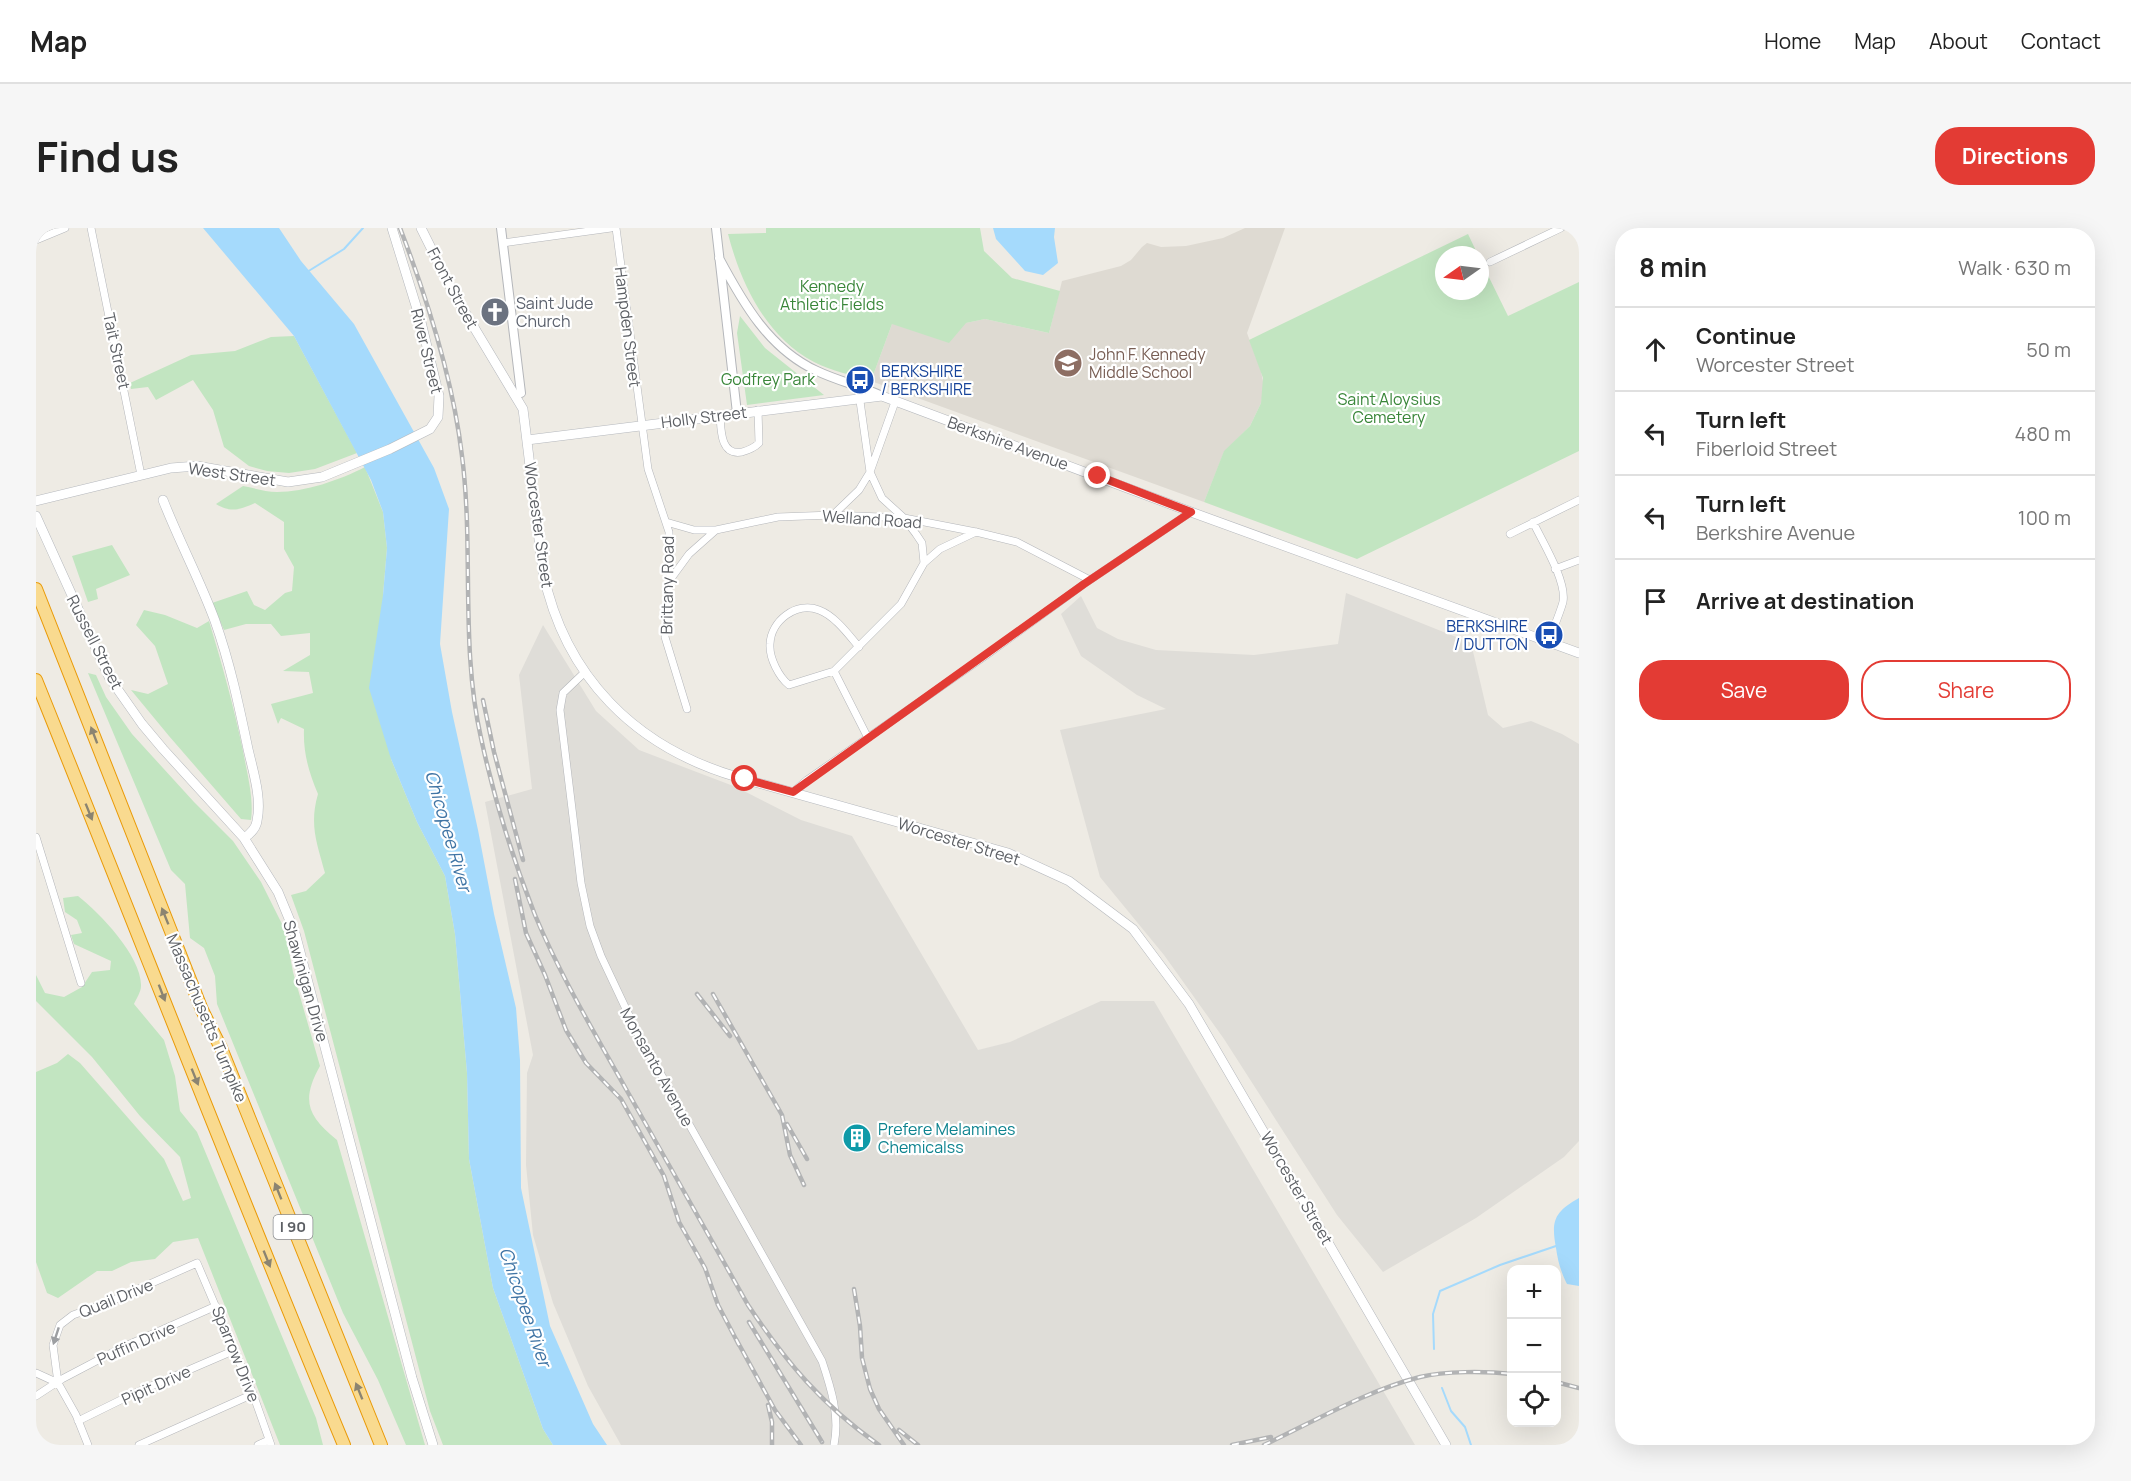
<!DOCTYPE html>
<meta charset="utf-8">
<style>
:root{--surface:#fff;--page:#f6f6f6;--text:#222;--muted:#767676;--line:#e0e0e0;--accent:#e33b34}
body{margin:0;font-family:Manrope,sans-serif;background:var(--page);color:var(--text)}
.controls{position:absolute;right:18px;bottom:18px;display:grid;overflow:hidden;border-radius:12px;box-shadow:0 6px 24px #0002}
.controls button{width:54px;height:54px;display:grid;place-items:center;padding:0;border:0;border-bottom:2px solid var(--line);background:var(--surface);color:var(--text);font:30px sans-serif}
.compass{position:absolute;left:1399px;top:18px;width:54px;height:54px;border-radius:50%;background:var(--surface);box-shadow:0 6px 24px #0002;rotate:256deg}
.stop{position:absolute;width:18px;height:18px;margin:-14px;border:4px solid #e33b34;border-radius:50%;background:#fff}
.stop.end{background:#e33b34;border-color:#fff;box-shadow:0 2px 6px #0008}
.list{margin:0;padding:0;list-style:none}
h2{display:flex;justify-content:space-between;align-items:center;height:78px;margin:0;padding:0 24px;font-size:26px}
h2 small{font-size:20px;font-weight:400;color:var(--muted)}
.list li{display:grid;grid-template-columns:39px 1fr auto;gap:18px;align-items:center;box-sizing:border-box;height:84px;padding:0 24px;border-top:2px solid var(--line)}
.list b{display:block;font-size:22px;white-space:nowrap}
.list p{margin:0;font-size:20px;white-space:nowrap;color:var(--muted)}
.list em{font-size:20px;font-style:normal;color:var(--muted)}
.actions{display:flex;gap:12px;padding:18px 24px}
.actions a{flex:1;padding:14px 0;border:2px solid var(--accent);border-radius:24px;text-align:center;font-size:21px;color:var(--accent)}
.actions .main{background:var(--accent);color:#fff}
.icon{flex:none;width:33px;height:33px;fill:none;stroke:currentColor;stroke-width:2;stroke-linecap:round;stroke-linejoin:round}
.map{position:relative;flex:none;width:1543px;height:1217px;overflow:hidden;border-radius:24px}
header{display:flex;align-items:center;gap:36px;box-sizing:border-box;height:84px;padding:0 30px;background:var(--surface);border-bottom:2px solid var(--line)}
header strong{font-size:28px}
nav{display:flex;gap:33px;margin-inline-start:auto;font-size:21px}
.intro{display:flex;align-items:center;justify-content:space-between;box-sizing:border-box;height:144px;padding:0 36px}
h1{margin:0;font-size:42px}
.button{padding:15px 27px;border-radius:24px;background:var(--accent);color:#fff;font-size:21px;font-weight:700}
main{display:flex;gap:36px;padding:0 36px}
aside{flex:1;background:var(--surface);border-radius:24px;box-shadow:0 6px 24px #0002}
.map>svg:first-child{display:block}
.industrial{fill:#dfddd8}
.education{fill:#dedad2}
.green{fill:#c2e5c1}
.water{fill:#a5dafc}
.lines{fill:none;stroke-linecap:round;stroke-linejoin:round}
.stream{stroke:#a5dafc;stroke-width:2}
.minor-casing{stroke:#b4b6ba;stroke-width:8}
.tertiary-casing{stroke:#b4b6ba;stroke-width:10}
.secondary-casing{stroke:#b5b8bd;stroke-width:10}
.motorway-casing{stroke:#e99a08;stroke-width:14}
.minor{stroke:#fff;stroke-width:7}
.tertiary{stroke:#fff;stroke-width:8}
.secondary{stroke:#fff;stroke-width:9}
.motorway{stroke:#f9da8f;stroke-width:12}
.rail-casing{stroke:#b2b3b4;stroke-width:4.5}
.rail{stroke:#fff;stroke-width:2;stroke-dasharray:7;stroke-linecap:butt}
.oneway{fill:#8b8471}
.oneway2{fill:#9d9fa2}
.route{stroke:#e33b34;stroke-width:8}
.labels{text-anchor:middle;stroke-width:4.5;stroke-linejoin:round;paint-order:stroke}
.shield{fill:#fff;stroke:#8d8f92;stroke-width:1.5}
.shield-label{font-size:15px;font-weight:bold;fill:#5c5f64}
.park-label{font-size:16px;fill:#398639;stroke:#fff}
.street-label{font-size:16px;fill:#5c5f64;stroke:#fff}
.worship-label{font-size:16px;fill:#5b616d;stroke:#fff;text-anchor:start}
.education-label{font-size:16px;fill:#785e54;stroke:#fff;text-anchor:start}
.transit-label{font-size:16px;fill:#164399;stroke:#fff;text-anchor:start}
.culture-label{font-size:16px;fill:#0d838f;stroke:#fff;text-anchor:start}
.water-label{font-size:18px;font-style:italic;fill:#4075a5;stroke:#fff}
</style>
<header>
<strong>Map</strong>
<nav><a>Home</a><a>Map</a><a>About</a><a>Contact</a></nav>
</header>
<div class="intro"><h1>Find us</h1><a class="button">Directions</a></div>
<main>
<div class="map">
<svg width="1543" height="1217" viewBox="0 0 1543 1217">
<rect width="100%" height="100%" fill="#eeebe4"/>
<path class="industrial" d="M1310 365 1435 415 1452 487 1467 500 1495 493 1526 506 1543 516V913L1528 929 1440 990 1347 1044 1301 987 1188 811 1128 727 1064 649 1024 502 1130 481 1101 467 1045 428 1025 386 1045 368 1061 400 1082 411 1120 422 1218 427 1302 416Z
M507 397 560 483 603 522 700 559 765 592 816 608 942 822 974 814 1065 773H1118L1379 1217H585L552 1158 517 1075 497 1007 490 937 491 845 497 827 449 574 496 561 483 447Z"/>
<path class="education" d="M1209 0H1249L1211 105 1225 143 1228 159 1225 175 1214 198 1188 224 1168 274 835 153 856 96 930 95 949 91 1013 105 1026 53 1085 38 1095 32 1106 19 1111 15 1125 19 1150 18 1187 10Z"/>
<path class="green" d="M730 0H944L948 23 976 50 1024 63 1013 105 949 91 930 95 913 115 856 96 835 153C816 147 796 143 778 134 730 109 705 56 692 6L730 5Z
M1432 6 1442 27H1408V63H1444V31L1472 88 1543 54V223L1321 331 1168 274 1188 223 1214 198 1225 175 1227 150 1213 112Z
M704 88 729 120 788 167 711 177 701 105Z
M258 108 321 225 279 241 253 245 231 243 213 238 188 219 177 182 157 152 120 172 112 159 95 161 94 155 155 127 199 123 235 109Z
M329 239 347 284 351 320 347 367 355 531 381 594 409 648 419 706 431 845 433 931 457 1060 507 1201 517 1217H407L394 1183 268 703 255 667 270 663 289 645C281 615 273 597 282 566 273 545 267 525 268 501L245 490 242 496 235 476 277 465 273 444 247 443 274 427V405L245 408 235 396H210L188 402 176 375 211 363 218 377 229 382 249 365 256 363 258 339 248 321V294L219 275C203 282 195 285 180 276L207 258C218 260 230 264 241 264 269 264 304 252 329 239Z
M76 317 94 347 60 361 62 371 52 374 36 328Z
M108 382 129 387 161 400 173 393C186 436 198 479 207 523 211 545 218 570 215 592L205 591 133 508 95 462 112 466 132 456 119 418 100 397Z
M52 445 60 447 70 469 96 506 158 574 197 613 225 654 249 702 257 744 284 838C265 872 271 888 301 912L389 1217H370L342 1152 307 1085 181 776 179 748 168 720 154 710 149 656 135 642Z
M42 668C64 685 106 729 105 758 105 764 100 771 98 776L128 812 139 848 144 883 161 904 280 1190 287 1217H244L162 1010 137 1014 119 1031 95 1034 76 1043H61L22 1070 11 1065 0 1034V844L21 835 32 826 44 835 128 931 147 973 155 970 144 929 104 888 56 829 0 773V747L9 765 28 769 46 759 56 744 74 742 75 733 38 716 35 707 46 705 41 692 29 684 27 670Z"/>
<path class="water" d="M167 0H243L265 33 318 96 398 240 413 281 404 416 416 484 442 602 458 686 480 780 484 832 485 960 514 1098 557 1196 571 1217H517L507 1201 457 1060 433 931 431 845 419 706 409 648 381 594 355 531 333 460 347 367 351 320 347 284 335 252 258 108Z
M957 0H1019L1018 9 1022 35 1007 47 989 43 960 11Z
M1543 970V1058L1531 1056C1525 1044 1522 1034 1520 1020 1515 993 1518 984 1543 970Z"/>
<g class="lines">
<path class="stream" d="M271 44 308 21 327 0
M1398 1121 1397 1086 1404 1063 1464 1037 1520 1018
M1406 1160 1415 1183 1429 1199 1435 1217"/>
<g class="minor-casing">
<path id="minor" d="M55 0 105 247
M580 0 612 241 633 304 634 352 629 409 651 481
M0 12 29 0
M467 15 575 0
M1454 34 1525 0
M859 174 834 244 846 270 868 290 880 306 886 315 888 335
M684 187C685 201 684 228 706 224 713 222 718 220 723 215L722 182
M797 287 823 262 834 244 822 159
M630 294 658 302H680
M1497 294C1506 313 1531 353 1527 374 1523 388 1517 401 1512 414
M1474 306 1543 272
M1519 341 1543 332
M634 352 653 326 680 302 742 289 797 287 868 290 940 304 981 314 1054 352
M823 419C812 406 799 388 783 382 760 373 735 393 734 416 733 430 743 449 753 457L798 443 865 376 888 335 904 321 940 304
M798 443 832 510
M549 444 527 465 524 482 545 655 554 698 565 728 599 800 786 1133C795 1160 804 1188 798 1217
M757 564 771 552 952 426 1048 356 1155 284
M0 609 45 755
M0 1145 22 1155
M0 1168 26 1151 85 1120 180 1078
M42 1193 97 1166 199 1122
M52 1217 40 1187 22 1155 17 1117 24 1097 37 1087 73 1074 161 1035 217 1166 235 1217
M103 1217 217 1166
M222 1217 233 1212"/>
</g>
<g class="tertiary-casing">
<path id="tertiary" d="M465 0 485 165
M680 0 701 185
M683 30C707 75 733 121 781 143 802 153 825 158 846 168"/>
</g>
<g class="secondary-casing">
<path id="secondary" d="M385 0 418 66 487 181 507 344C529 449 599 519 701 549L972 625 1033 653 1097 701 1153 776 1410 1217
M491 212 846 168 1155 284 1543 425
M127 272C143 313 164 352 179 393 194 435 203 478 212 521 217 543 226 570 221 593 220 601 214 606 208 610L242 664 259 705 376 1150 397 1217
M0 273 135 240 161 238 252 254 286 249 354 221 394 201 402 189 403 168 385 94 356 0
M0 288 73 449 106 496 127 521 208 610"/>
</g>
<g class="motorway-casing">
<path id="motorway" d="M0 361 166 782 185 820 345 1217
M0 452C103 707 202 963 308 1217"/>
</g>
<use href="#minor" class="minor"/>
<use href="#tertiary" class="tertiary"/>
<use href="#secondary" class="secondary"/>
<use href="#motorway" class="motorway"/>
<g class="rail-casing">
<path id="rail" d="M364 0C392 73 417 151 426 228 438 322 424 417 445 510 458 570 476 629 499 687 524 747 558 804 590 861 631 933 671 1005 712 1077 750 1134 786 1177 843 1217
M447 472 458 524 487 632
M479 651 490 705 509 747 530 802 550 835 585 871 613 921 628 948 643 994 669 1040 682 1077 703 1117
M661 766 694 808
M677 766 746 887 754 927 768 957
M751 896 771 931
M818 1061 824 1098 826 1130 834 1161 843 1181 868 1217
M713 1094 786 1214
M700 1111 739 1182 765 1217
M1520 1154 1543 1160
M732 1177 736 1194V1217
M863 1202 882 1217
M1196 1217 1235 1209
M1228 1217C1277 1194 1332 1162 1384 1149 1409 1143 1449 1143 1476 1146"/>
</g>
<use href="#rail" class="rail"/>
</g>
<defs><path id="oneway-solid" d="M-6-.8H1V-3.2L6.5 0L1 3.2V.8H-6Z" transform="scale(1.5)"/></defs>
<g class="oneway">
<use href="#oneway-solid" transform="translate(58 507) rotate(-111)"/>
<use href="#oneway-solid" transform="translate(53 584) rotate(68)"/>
<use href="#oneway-solid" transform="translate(129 688) rotate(-112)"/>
<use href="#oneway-solid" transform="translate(126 765) rotate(69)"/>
<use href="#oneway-solid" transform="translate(159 849) rotate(68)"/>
<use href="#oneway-solid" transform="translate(242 963) rotate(-112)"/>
<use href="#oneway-solid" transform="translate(231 1031) rotate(68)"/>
<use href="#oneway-solid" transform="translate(323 1163) rotate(-112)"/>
</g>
<use class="oneway2" href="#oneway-solid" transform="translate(20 1108) rotate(108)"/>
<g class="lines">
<path class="route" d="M709 551 757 564 1048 356 1155 284 1062 248"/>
</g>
<defs>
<g id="church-disc" transform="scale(1.5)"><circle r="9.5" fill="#6b7280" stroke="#fff"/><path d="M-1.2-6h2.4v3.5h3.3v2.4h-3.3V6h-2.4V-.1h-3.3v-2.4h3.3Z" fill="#fff"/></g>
<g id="school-disc" transform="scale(1.5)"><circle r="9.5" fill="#8d6e63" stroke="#fff"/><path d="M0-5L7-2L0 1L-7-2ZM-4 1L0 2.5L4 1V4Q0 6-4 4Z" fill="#fff"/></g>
<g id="bus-disc" transform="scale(1.5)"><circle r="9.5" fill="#1a4fb4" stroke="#fff"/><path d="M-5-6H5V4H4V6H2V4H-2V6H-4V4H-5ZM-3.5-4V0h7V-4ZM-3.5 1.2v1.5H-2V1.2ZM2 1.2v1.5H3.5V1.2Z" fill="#fff"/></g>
<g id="building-disc" transform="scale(1.5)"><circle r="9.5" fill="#0f9aa8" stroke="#fff"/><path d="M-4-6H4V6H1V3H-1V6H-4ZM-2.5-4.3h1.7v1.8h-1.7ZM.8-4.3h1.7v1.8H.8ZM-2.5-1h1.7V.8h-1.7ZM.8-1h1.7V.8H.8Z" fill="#fff"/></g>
</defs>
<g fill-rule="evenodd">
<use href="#church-disc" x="459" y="84"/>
<use href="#school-disc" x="1032" y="135"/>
<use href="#bus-disc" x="824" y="152"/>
<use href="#bus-disc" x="1513" y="407"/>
<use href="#building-disc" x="821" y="910"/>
</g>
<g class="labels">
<rect class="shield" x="237.5" y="987" width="39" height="24" rx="4.5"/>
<g class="shield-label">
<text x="257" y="1004">I 90</text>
</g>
<g class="park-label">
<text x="796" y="64">Kennedy<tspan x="796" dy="18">Athletic Fields</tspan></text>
<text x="732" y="157">Godfrey Park</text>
<text x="1353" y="177">Saint Aloysius<tspan x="1353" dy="18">Cemetery</tspan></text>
</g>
<g class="street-label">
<text transform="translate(417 60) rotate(62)" y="6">Front Street</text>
<text transform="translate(592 99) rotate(83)" y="6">Hampden Street</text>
<text transform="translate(81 123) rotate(78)" y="6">Tait Street</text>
<text transform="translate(391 123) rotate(76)" y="6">River Street</text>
<text transform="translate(668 189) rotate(-7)" y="6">Holly Street</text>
<text transform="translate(972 215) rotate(20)" y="6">Berkshire Avenue</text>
<text transform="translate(196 246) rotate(8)" y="6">West Street</text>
<text transform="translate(836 291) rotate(4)" y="6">Welland Road</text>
<text transform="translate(503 297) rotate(82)" y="6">Worcester Street</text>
<text transform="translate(631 357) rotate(-89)" y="6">Brittany Road</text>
<text transform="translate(59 414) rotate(63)" y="6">Russell Street</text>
<text transform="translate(923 613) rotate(17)" y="6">Worcester Street</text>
<text transform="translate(270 753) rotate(74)" y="6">Shawinigan Drive</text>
<text transform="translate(171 790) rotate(67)" y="6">Massachusetts Turnpike</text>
<text transform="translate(621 839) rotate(61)" y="6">Monsanto Avenue</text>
<text transform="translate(1261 960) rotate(60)" y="6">Worcester Street</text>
<text transform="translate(80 1070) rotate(-22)" y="6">Quail Drive</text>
<text transform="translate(100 1115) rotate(-24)" y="6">Puffin Drive</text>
<text transform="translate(200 1126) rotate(68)" y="6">Sparrow Drive</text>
<text transform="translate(120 1157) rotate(-24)" y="6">Pipit Drive</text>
</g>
<g class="worship-label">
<text x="480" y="81">Saint Jude<tspan x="480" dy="18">Church</tspan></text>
</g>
<g class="education-label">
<text x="1053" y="132">John F. Kennedy<tspan x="1053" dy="18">Middle School</tspan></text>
</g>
<g class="transit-label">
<text x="845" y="149">BERKSHIRE<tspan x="845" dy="18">/ BERKSHIRE</tspan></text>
<text x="1492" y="404" text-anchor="end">BERKSHIRE<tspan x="1492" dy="18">/ DUTTON</tspan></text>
</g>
<g class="culture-label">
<text x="842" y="907">Prefere Melamines<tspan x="842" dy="18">Chemicalss</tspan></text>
</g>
<g class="water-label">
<text transform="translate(412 603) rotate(74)" y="6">Chicopee River</text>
<text transform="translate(489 1079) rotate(71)" y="6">Chicopee River</text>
</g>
</g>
</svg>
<div class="controls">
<button>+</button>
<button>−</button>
<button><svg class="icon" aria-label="locate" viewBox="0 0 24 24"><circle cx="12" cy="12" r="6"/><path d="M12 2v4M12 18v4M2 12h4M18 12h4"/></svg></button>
</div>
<svg class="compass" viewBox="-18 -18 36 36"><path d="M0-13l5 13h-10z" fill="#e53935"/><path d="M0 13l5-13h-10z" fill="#767676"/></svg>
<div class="stop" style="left:709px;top:551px"></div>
<div class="stop end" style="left:1062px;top:248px"></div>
</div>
<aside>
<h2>8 min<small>Walk · 630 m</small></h2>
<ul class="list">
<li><svg class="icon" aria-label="ahead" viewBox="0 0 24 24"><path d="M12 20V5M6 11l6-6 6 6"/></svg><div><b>Continue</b><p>Worcester Street</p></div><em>50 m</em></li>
<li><svg class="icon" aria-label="left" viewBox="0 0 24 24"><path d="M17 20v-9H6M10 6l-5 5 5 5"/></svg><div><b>Turn left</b><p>Fiberloid Street</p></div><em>480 m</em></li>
<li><svg class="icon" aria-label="left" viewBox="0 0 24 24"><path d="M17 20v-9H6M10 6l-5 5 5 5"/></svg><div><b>Turn left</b><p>Berkshire Avenue</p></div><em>100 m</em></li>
<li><svg class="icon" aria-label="arrive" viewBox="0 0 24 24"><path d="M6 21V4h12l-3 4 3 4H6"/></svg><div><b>Arrive at destination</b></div></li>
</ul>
<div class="actions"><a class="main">Save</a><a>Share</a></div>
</aside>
</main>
